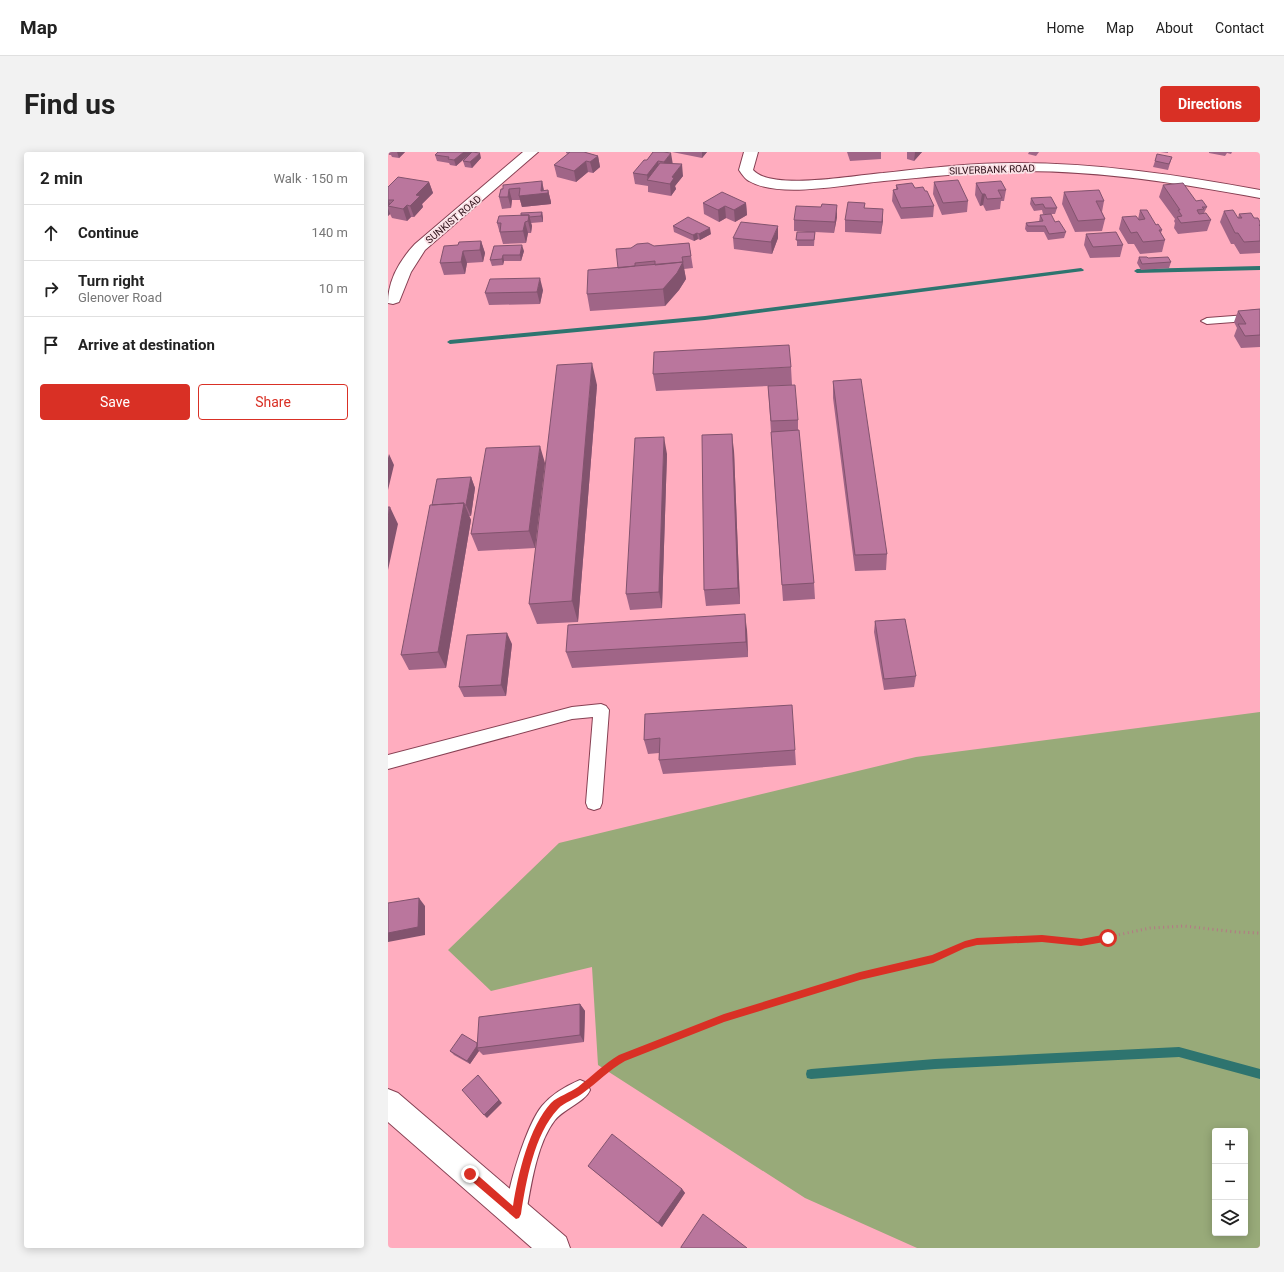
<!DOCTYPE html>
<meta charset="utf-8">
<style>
:root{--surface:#fff;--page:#f2f2f2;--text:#222;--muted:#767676;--line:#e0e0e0;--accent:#d93025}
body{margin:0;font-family:Roboto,sans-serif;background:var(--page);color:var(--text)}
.controls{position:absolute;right:12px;bottom:12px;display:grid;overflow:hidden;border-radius:4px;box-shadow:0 2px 10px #0003}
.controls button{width:36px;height:36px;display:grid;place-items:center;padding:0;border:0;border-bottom:1px solid var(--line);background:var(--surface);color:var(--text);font:20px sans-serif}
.stop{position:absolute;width:12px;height:12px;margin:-9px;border:3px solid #d93025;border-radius:50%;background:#fff}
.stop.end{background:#d93025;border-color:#fff;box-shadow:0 1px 4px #0008}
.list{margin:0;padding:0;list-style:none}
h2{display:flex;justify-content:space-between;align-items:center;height:52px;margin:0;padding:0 16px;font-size:17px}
h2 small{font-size:13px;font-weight:400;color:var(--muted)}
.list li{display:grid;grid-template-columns:26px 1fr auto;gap:12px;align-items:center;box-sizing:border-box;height:56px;padding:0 16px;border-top:1px solid var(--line)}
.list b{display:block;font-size:15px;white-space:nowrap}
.list p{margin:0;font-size:13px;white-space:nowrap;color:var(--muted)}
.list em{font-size:13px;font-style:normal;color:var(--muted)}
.actions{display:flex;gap:8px;padding:12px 16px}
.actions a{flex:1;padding:9px 0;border:1px solid var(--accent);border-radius:4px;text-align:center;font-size:14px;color:var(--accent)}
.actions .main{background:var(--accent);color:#fff}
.icon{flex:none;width:22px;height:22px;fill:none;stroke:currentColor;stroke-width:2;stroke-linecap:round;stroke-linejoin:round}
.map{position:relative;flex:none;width:872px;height:1096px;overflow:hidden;border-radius:4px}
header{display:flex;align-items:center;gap:24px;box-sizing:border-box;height:56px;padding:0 20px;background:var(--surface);border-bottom:1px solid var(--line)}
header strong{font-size:19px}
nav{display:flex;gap:22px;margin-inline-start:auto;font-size:14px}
.intro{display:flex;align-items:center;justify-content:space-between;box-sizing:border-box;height:96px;padding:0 24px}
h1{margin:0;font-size:28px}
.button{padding:10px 18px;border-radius:4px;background:var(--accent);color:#fff;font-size:14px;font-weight:700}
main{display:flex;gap:24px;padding:0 24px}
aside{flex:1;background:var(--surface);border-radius:4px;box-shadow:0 2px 10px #0003}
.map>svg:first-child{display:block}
.green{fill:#98aa79;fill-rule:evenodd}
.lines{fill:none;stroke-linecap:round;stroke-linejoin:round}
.stream{fill:#2e746f;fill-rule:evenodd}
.service-casing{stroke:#874053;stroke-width:2}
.minor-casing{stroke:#874053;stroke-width:2}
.path{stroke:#b67685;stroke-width:3;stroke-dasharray:1 3.5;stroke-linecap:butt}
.service{fill:#fff;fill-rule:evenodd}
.minor{fill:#fff;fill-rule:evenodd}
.wall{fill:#a06587}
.shaded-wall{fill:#82536e}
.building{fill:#ba769d;stroke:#82536e}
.route{fill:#d93025}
.labels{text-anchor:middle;stroke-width:3.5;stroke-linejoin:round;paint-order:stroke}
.far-street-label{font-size:10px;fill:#2a0d15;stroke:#fae0e5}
</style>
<header>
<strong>Map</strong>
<nav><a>Home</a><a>Map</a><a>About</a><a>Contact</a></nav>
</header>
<div class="intro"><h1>Find us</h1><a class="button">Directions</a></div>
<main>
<aside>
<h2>2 min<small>Walk · 150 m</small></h2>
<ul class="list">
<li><svg class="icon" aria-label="ahead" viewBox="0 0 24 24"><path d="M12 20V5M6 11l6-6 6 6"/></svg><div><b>Continue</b></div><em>140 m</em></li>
<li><svg class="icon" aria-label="right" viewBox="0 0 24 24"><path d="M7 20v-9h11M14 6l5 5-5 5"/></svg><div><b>Turn right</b><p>Glenover Road</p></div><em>10 m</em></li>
<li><svg class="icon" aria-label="arrive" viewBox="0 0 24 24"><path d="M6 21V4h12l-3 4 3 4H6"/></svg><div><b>Arrive at destination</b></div></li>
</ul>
<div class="actions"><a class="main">Save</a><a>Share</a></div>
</aside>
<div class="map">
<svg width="872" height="1096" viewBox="0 0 872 1096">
<rect width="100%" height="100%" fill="#ffadbf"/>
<path class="green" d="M872 560V1096H529L417 1046 210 913 204 815 103 839 60 798 171 691 528 605ZM827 979H857V1081H827Z"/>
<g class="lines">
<path class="stream" d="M872 114V118L749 121 746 119 749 117Z
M693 116 696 118 695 119 317 168 62 192 59 190 62 188 317 164Z
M791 895 872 917V927L791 905 547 917 423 927 419 926 418 922 419 918 423 917 547 907Z"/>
<g class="service-casing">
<path id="service" d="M872 162V168L819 172 813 169 819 166Z
M213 552 218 554 221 558 214 651 212 656 206 658 200 656 198 651 205 565 184 567 0 617V603L184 555Z
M192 928 199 931 202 938C197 950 177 956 167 968 149 991 143 1033 138 1062L135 1069 128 1072 121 1069C120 1066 118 1064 118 1061 119 1036 139 972 154 954 164 942 178 934 192 928Z"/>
</g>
<g class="minor-casing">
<path id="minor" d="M135 0H150L37 98 23 120 11 150 5 152 0 151C0 128 12 108 27 92Z
M356 0H370L365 18C383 39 468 23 495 21 539 16 583 11 628 11 710 11 791 23 872 38V46C791 31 708 18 626 19 582 20 539 25 496 29 461 32 391 47 361 29 357 27 354 22 351 18Z
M0 937 10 941 178 1085 182 1096H144L0 970Z"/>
</g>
<path class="path" d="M208 924 234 906 336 866 472 824 545 807 577 793 589 790 655 786 693 791 762 776 796 774 848 780 872 781"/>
<use href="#service" class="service"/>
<use href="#minor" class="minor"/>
</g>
<path class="wall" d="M0 0H17L11 6 4 5 3 3H1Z
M50 0H83V1L68 14 62 13 61 11 49 9 47 3Z
M178 0H196L210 4 212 15 205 21 200 20 188 30 169 25 166 13 180 2 178 1Z
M265 0 284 12 295 24 287 34 288 37 283 44 260 40V34L247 32 245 21 259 8Z
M284 0H319L314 6Z
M459 0H493V7L462 9Z
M519 0H534L526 9 519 7Z
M641 0H651L648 4 640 2Z
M772 0H780V1Z
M821 0H844L843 2 839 1 837 4 821 1Z
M784 5 780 18 765 15 767 9Z
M93 6 84 16 77 15 75 9Z
M154 29 156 38H160L163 50V52L134 55 132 48H124L123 56 114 57 111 45 113 37Z
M41 30 45 41 34 52 35 55 26 65H23L19 69 4 66 2 62 0 64V35Z
M546 30 580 49 579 60 554 63 545 42Z
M588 31 618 38 616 49H613L612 57 598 59 595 53 592 54 587 43Z
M508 33 527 36 537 39 546 54 545 65 513 67 504 49 505 38 508 37Z
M775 33 808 49 819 55 816 61 823 68 819 79 790 82 786 76 787 71 786 69 787 67 771 45Z
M676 40 716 49 714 60 717 67 714 79 687 80 674 52Z
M643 46 669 56 667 62H655L654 58 646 59 642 52Z
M315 51H358L359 63 347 70 338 66 331 70 316 62Z
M477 51 476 56 495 68 493 82 457 80V68Z
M752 58 774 78 773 81 777 88 774 100 752 102 746 92H740L731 77 734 65 750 67Z
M836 59 850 66 851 62 866 66 872 70V101L852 102 846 92H843L832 70Z
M154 60 155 66V70L143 71 144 74 143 81H140L138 91 115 92 109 71 133 63Z
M652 63 667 70 678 80 676 86 660 88 656 80H639L637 77 638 71 651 70Z
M449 65 446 81 427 80 426 94H409V80H419L406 79V68Z
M285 74 323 82 312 88 310 87 306 89 286 80Z
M698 82 735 93 732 105 702 106 696 93Z
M345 86H390L384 102 346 97Z
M93 89 97 101 95 110 79 111 77 122 56 123 52 111 70 93Z
M301 91 305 116 296 117 298 127 291 138 277 154 202 159 199 142 230 116 266 94Z
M106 94 136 99 133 109H116L115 113 104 114 102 108Z
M751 105 760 106 783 110 781 116 753 118 749 111Z
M155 138 152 152 101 153 97 141Z
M872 157V195L853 196 846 184 849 176 846 170 850 159Z
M403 215 404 233 268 239 265 222Z
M445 229 499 402 498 418 467 419 445 246Z
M209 233 190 470 149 472 141 452Z
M380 234 410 268V278L426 431 427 447 395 449 384 297 383 280Z
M346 299 352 452 318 454 316 438Z
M279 302 274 456 242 458 238 442Z
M157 311 147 396 90 399 83 382Z
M83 325 87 336 83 364H81L83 368 58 516 21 518 13 503Z
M487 469 528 524 526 535 496 538 486 480Z
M359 478 360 505 184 516 178 500Z
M124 492 118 544 76 545 71 535Z
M257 562 407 598 408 613 275 622 271 608V601L260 602 256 588Z
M192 852 197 859 196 890 95 903 91 899 82 912 66 903 62 899 89 891Z
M200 1014 294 1037 297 1041 274 1075 205 1018Z"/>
<path class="shaded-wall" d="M9 0H17L11 6Z
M76 0H83V1L68 14 66 8Z
M314 0H319L314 6Z
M527 0H534L526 9Z
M92 1 93 6 84 16 82 10Z
M283 1 285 13 278 22 276 10Z
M210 4 212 15 205 21 202 10Z
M198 9 200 20 188 30 186 19Z
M270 9 272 21 260 29 259 23Z
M294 12 295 24 287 34 288 37 283 44 282 32 284 25Z
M154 29 156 41 160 38 163 50V52L134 55 131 44 153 39Z
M41 30 45 41 34 52 35 55 26 65 22 54 28 43Z
M121 37 124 48 123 56 120 45Z
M594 42H597L595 53 592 54Z
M0 47 3 55 0 54Z
M358 51 359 63 347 70 346 58Z
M19 53 23 65 19 69 15 57Z
M449 53V65L446 81 447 70Z
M337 54 338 66 331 70 330 58Z
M0 56 2 62 0 64Z
M495 57V68L493 82 494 70Z
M154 60 155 66V70L153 64Z
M141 63 144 74 143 81 140 69Z
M137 70 140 81 138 91 135 79Z
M390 74V86L384 102 383 90Z
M322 76 323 82 312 88 311 82Z
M309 81 310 87 306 89 305 83Z
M93 89 97 101 95 110 92 98Z
M134 93 136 99 133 109 132 103Z
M75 99 79 111 77 122 73 110Z
M115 103 116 109 115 113 114 107Z
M295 110 298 127 291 138 277 154 275 137Z
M152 126 155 138 152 152 149 140Z
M204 211 209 233 190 470 184 449Z
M344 282 346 299 352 452 350 436Z
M276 285 279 302 274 456 271 440Z
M152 294 157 311 147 396 141 379Z
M1 302 6 313 0 338V306Z
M83 325 87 336 83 364 78 353Z
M76 351 83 368 58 516 50 500Z
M2 355 10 372 0 418V365Z
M357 462 359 478 360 505 358 490Z
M119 481 124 492 118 544 113 533Z
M31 746 37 754V783L0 790V781Z
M192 852 197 859 196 890 192 883Z
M91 891 89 896 91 899 82 912 79 909Z
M90 923 114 951 99 966 96 963Z
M294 1037 297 1041 274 1075 270 1071Z"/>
<path class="building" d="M50 0H76L66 8 60 7 61 5 47 3Z
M84 0 92 1 82 10 75 9Z
M182 0H196L210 4 202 10 198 9 186 19 166 13Z
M265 0H275L283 1 276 10 270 9 259 23 245 21 256 8H259Z
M769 2 784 5 781 12 767 9Z
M272 11 294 12 284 25 286 26 282 32 259 28Z
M10 25 41 30 28 43 32 44 22 54 19 53 15 57 0 54 6 48H0V35Z
M570 28 580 49 555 51 546 30Z
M154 29 153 39 160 38V41L131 44 132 36 121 37 120 45H111L113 37H115V33Z
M613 29 618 38H610L614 46 599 47 597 42H594L588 31Z
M524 31 527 36 535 35 537 39H539L546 54 513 56 505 38 510 37 508 33Z
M795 31 808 49 814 48 819 55H814L816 57 809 58 811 62 818 61 823 68 793 71 789 65 794 64 790 58H792L775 33Z
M711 38 716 49H708L717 67 690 69 676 40Z
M334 40 358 51 346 58 337 54 330 58 315 51Z
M663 45 669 56H657L655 52 647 53 643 46Z
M460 50 477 51 476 56 495 57 494 70 457 68Z
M434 52 449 53 447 70 406 68 408 54 433 55Z
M752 58H759L768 73 770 72 774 78H771L777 88 755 90 749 80 743 81 734 65 748 64 751 68 757 67Z
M845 58 850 66H854L851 62 863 61 866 66H870L872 70V73H871L872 74V89L856 90 850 81H847L836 59Z
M154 60 153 64 141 65V63H133V61Z
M663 62 667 70 671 69 678 80 661 82 657 74H640L638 71 655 69 652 63Z
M141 63 140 69 137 70 135 79 112 80 113 71H109L111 64Z
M300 65 322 76 311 82 309 81 305 83 285 74Z
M353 70 390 74 383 90 345 86Z
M409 80H427L426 88H408Z
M728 80 735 93 705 95 698 82Z
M93 89 92 98 75 99 73 110 52 111 56 94 70 93 71 90Z
M260 91 266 94 301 91 303 104 294 105 295 110 267 113V109L247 111V114L230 116 228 97 243 96 249 92Z
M134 93 132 103H115L114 107 102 108 106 94Z
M751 105H759L760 106 780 105 783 110 754 112Z
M295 110 289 121 275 137 199 142 200 118Z
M152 126 149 140 97 141 102 127Z
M872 157V183L857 184 850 172H858L850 159Z
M401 193 403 215 265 222 266 200Z
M204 211 184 449 141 452 169 213Z
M473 227 499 402 467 403 445 229Z
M407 233 410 268 383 269 380 234Z
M411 278 426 431 394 433 383 280Z
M344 282 350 436 316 438 314 283Z
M276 285 271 440 238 442 247 286Z
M152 294 141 379 83 382 98 296Z
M83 325 78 353H76V351L44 353 49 327Z
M76 351 50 500 13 503 42 353Z
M0 355H2L0 365Z
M357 462 358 490 178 500 180 473Z
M517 467 528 524 496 527 487 469Z
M119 481 113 533 71 535 79 483Z
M404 553 407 598 271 608 272 586 256 588 257 562Z
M31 746 30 775 0 781V751Z
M192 852V883L89 896 91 865Z
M74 882 89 891V894L79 909 62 899Z
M90 923 111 948 96 963 74 938Z
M224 982 294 1037 270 1071 200 1014Z
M315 1062 359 1096H293V1095Z"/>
<path class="route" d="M720 782 723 786 722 789 693 794 654 790 589 793 577 796 545 811 472 828 336 870 237 909C221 918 210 930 195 941 188 947 176 950 170 957 146 982 138 1030 133 1062L131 1066 128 1067 79 1025 77 1022 79 1019 82 1018 85 1019 125 1054C130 1022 141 975 163 951 170 944 182 941 190 935 204 924 216 912 231 903L336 862 472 820 544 803 577 789 589 786 654 783 693 787Z"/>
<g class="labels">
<g class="far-street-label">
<text transform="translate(604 17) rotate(-2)" y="4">SILVERBANK ROAD</text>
<text transform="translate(65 67) rotate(-40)" y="4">SUNKIST ROAD</text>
</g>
</g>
</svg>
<div class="controls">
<button>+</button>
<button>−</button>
<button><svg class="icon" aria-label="layers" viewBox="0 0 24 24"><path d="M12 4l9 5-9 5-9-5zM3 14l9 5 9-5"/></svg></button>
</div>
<div class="stop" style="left:720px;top:786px"></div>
<div class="stop end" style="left:82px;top:1022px"></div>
</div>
</main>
